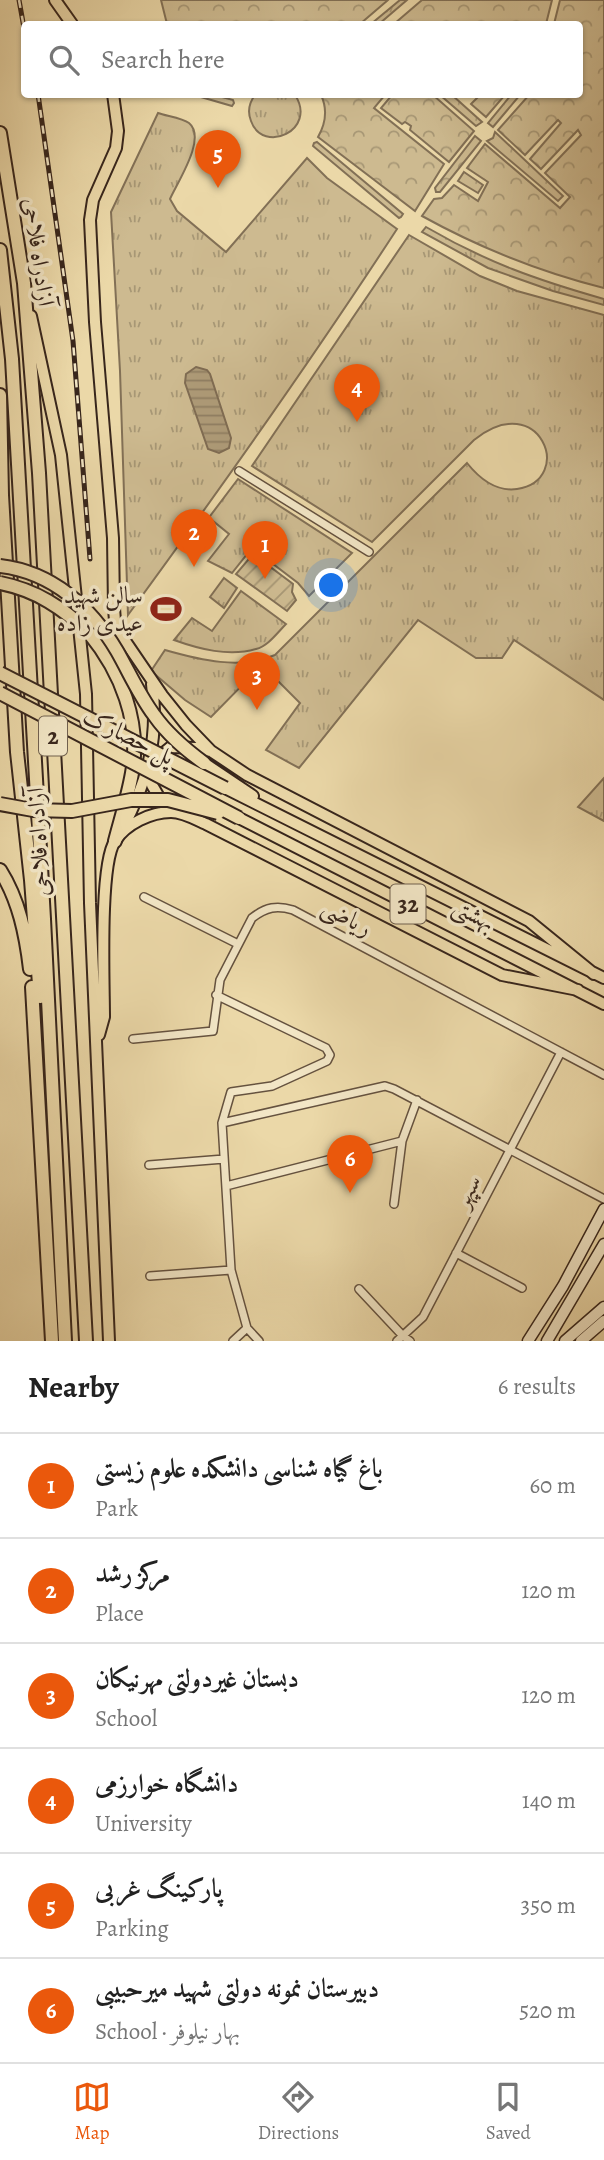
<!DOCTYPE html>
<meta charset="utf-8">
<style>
:root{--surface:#fff;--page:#f2f2f2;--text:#222;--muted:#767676;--line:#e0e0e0;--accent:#ea580c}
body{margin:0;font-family:Alegreya,Amiri,serif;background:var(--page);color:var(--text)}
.you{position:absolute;left:332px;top:586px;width:24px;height:24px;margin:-18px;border:5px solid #fff;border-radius:50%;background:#1a73e8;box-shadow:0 0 0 10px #1a73e833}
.badge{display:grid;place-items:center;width:46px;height:46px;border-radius:50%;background:var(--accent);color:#fff;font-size:23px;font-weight:700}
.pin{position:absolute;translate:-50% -58px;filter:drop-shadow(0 2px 4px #0008)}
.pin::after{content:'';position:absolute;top:37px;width:24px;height:21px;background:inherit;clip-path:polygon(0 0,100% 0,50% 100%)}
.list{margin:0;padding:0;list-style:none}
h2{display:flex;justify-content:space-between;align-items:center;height:91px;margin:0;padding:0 28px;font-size:30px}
h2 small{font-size:23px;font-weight:400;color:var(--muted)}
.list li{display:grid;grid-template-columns:46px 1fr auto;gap:21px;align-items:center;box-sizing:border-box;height:105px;padding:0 28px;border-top:2px solid var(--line)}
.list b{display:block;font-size:26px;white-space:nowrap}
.list p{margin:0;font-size:23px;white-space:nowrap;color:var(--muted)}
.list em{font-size:23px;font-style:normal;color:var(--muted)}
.icon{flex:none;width:38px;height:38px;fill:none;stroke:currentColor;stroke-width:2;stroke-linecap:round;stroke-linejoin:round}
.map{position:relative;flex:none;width:604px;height:1341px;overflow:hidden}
.search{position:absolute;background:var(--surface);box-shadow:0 2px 5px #0004;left:21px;right:21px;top:21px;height:77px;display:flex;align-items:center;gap:18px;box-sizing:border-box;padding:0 24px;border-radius:7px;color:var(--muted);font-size:26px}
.sheet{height:721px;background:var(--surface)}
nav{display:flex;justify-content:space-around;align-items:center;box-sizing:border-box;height:98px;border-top:2px solid var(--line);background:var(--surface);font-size:19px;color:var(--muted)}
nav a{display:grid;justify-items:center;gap:4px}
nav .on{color:var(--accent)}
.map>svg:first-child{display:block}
.grass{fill:url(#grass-tufts);stroke:#827056;stroke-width:2}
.forest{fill:url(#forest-crowns);stroke:#827056;stroke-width:2}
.garden{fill:url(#garden-furrows);stroke:#827056;stroke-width:2}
.water{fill:url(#water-rules);stroke:#7f6c53;stroke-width:2}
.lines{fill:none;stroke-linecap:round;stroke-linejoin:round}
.street-casing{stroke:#65523f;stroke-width:10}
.secondary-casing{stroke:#38261c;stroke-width:13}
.primary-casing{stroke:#38261c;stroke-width:14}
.highway-casing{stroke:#38261c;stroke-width:16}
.street{stroke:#f2e6c6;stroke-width:7}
.secondary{stroke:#f2e6c6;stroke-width:10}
.primary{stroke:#ebd8a8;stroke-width:10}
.highway{stroke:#ebd8a8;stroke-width:12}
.rail-casing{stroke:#38261c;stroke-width:5}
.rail{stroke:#f2e6c6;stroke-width:2.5;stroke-dasharray:8;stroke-linecap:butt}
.highway-bridge-casing{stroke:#38261c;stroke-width:16;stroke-linecap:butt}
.highway-bridge{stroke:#ebd8a8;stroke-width:12}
.labels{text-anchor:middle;stroke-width:7;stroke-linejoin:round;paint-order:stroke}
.shield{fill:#f2e6c6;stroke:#70604f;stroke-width:2}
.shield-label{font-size:23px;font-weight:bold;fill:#38261c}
.street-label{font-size:24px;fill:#38261c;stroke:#f2e6c6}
.poi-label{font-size:24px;fill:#38261c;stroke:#f2e6c6;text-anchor:end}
</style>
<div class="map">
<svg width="604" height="1341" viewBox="0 0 604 1341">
<defs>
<pattern id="grass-tufts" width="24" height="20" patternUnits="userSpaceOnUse" patternTransform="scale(1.75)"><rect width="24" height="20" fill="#cdba90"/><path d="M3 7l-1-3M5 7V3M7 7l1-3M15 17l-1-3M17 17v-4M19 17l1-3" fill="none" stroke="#a79775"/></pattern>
<pattern id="forest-crowns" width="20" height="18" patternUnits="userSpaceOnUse" patternTransform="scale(1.75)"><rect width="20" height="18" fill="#cdba90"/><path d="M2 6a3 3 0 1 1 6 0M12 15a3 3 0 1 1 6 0" fill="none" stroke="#a79775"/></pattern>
<pattern id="garden-furrows" width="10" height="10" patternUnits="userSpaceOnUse" patternTransform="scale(1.75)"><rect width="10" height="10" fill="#cdba90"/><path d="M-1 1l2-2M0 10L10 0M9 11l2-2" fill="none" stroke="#a79775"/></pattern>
<pattern id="water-rules" width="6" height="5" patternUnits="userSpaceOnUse" patternTransform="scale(1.75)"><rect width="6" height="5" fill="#ae9b78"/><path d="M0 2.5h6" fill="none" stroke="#8f7e62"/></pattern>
</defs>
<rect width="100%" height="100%" fill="#ebd8a8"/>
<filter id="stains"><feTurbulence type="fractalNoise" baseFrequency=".00286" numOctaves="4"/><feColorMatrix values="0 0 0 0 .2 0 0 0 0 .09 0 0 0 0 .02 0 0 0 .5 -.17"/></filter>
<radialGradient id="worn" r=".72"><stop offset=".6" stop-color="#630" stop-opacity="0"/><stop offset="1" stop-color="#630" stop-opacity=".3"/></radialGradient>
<path class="grass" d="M400 0H407L379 24H371Z
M194 95H215L233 100 234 103 232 106Z
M255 95H295C318 130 263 155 251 121 247 111 249 103 255 95Z
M158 113C166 116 182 118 189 123 207 138 178 181 170 199L177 211 226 252 307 158 327 178 397 229C311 361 221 488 128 615L120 371 111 212Z
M317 142 403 214 401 217 399 218 313 146 314 143Z
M426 227C486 262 537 280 604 299V305L553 291 488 268 422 232Z
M409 235 480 276 517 291 604 315V700L514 640 502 658H476L418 620 299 768 266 750 300 703 262 665 211 717 185 700 151 671 165 650C200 660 241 670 275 655L467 463C479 478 496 492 517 489 576 480 540 387 474 440L372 542 252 466Z
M238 479 352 553 309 596 298 583 252 548 232 573 208 561 229 534 213 521 192 551 186 548Z
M224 578 237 588 224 608 210 597Z
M241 591 286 624C277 633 268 646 256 649 229 657 199 649 174 640L192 618 212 631Z
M604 778V821L578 807Z"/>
<path class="forest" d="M161 0H388L360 24H167Z
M422 0H552L546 24H394Z
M560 0H604V288C540 272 480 248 422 216L434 199 442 198 454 185 478 201 488 182 467 168 485 144 560 208 570 197 545 173 581 135 578 130 541 169 530 159 561 123 558 120 525 155 498 130 529 95 580 94V24H554Z
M321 95H385L374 108 444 164 415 211 318 137C326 123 328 110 321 95Z
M392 95H433L474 131 449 162 410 130 411 126 405 122 402 124 381 108Z
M440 95H452L482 122 476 126Z
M480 95V94L505 95 486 117 471 104Z
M511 95H520L493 127 488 123Z
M495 132 563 196 558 201 487 141 493 138Z
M475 136 481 141 440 192H436L435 188Z
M464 172 483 185 478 193 458 181Z"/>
<path class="garden" d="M253 554 293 584 292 592 296 600 287 611 236 574Z"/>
<path class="water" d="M196 367 207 370 210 374 231 438 229 448 219 453 208 449 185 383 186 374Z"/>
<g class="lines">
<g class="street-casing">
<path id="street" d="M239 471 369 552
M144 897 238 944
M216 995 326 1048 330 1055 327 1061 272 1086 231 1092 222 1123 231 1270 247 1328 259 1341
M133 1039 213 1031 220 980 252 918C266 907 277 905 293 910L604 1075
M222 1123 385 1086 394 1089 604 1199
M149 1165 224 1159
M226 1186 402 1141
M394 1204 402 1141 417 1100
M456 1253 522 1288
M150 1276 231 1270
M359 1289 403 1336 410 1341
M233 1341 247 1328
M397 1341 423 1317 561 1052"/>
</g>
<g class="secondary-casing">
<path id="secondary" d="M528 1341 563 1286 604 1209
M547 1341 604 1244
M565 1341 604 1307
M581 1341 604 1321"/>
</g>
<g class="primary-casing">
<path id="primary" d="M55 0 72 24
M113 94 118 131 116 148 93 200 90 220 95 322 113 538 114 608 115 621 119 632 162 695 186 725 211 751 247 775 529 921 594 974
M31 316 61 455 86 694 90 903 109 1341
M204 763 253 796
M225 788 604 978
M163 804 152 785 155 760 171 747 195 748 211 751
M239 818 604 1004
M122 829C148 782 159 738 152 684
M99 1035 104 1017C104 984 99 865 115 841 126 824 151 812 171 812 183 812 195 819 206 824L502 975 578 990"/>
</g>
<g class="highway-casing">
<path id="highway" d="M0 133 24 283 39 473 86 1341
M0 250 12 359 44 919 65 1341
M0 395 2 495 1 503
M2 495 17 752 31 880 40 997
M89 633C121 672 141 722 132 773 128 796 121 818 115 841
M0 870C19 900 26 935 30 969
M32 987 52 1341"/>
</g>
<use href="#street" class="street"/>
<use href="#secondary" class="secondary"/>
<use href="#primary" class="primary"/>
<use href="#highway" class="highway"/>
<g class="rail-casing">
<path id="rail" d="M19 0 24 28
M38 94 73 341 90 559"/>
</g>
<use href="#rail" class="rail"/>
<g class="highway-bridge-casing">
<path id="highway-bridge" d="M0 566C52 572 91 607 117 651 129 672 139 695 154 715 168 735 185 749 204 763
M0 583C36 590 63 608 89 633
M0 673 225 788
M0 693 239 818
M0 804 33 810 72 811 131 800H168L218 813"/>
</g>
<use href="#highway-bridge" class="highway-bridge"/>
</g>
<defs>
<g id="stadium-bare" transform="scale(2.415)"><path d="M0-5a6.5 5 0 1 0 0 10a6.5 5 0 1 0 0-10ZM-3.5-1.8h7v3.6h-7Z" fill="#8f2418" stroke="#f2e6c6" stroke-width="2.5" paint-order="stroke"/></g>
</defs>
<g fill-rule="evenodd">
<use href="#stadium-bare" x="166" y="609"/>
</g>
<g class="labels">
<g class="shield">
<rect x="39" y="716.5" width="28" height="39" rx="5"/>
<rect x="390.5" y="884.5" width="35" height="39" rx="5"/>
</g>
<g class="shield-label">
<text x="53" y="744">2</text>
<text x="408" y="912">32</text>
</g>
<g class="street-label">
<text transform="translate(39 252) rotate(82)" y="8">آزادراه فلاحی</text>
<text transform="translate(129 736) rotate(27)" y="8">پل حصارک</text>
<text transform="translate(38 842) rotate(-93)" y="8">آزادراه فلاحی</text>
<text transform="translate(474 914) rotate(27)" y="8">بهشتى</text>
<text transform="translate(347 917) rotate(28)" y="8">ریاضی</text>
<text transform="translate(467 1191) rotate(-62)" y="8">سپهر</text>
</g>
<g class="poi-label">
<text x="143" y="603">سالن شهید<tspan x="143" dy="28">عیدی زاده</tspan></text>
</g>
</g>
<rect width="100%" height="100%" filter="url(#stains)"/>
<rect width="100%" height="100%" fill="url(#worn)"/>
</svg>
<div class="you"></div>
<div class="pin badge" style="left:265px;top:579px">1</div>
<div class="pin badge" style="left:194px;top:567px">2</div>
<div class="pin badge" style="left:257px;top:710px">3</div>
<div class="pin badge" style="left:357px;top:422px">4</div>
<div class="pin badge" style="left:218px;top:188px">5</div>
<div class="pin badge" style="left:350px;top:1193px">6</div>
<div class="search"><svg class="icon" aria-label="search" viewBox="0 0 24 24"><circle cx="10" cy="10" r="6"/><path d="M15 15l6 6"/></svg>Search here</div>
</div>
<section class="sheet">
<h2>Nearby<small>6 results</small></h2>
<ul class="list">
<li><span class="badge">1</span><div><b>باغ گیاه شناسی دانشکده علوم زیستی</b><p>Park</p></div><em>60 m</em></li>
<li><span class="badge">2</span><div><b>مرکز رشد</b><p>Place</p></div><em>120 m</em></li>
<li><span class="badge">3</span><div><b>دبستان غیردولتی مهرنیکان</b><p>School</p></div><em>120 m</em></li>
<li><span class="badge">4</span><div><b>دانشگاه خوارزمی</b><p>University</p></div><em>140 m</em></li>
<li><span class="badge">5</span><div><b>پارکینگ غربی</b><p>Parking</p></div><em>350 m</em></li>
<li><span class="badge">6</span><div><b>دبیرستان نمونه دولتی شهید میرحبیبی</b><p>School · بهار نیلوفر</p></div><em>520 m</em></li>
</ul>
</section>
<nav>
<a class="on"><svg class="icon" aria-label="map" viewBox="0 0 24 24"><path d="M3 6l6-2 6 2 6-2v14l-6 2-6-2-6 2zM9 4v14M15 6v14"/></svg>Map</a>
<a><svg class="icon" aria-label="directions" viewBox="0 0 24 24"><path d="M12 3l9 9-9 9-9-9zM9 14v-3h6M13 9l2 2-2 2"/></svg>Directions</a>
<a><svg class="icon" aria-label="saved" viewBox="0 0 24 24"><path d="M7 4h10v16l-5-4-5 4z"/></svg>Saved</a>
</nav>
